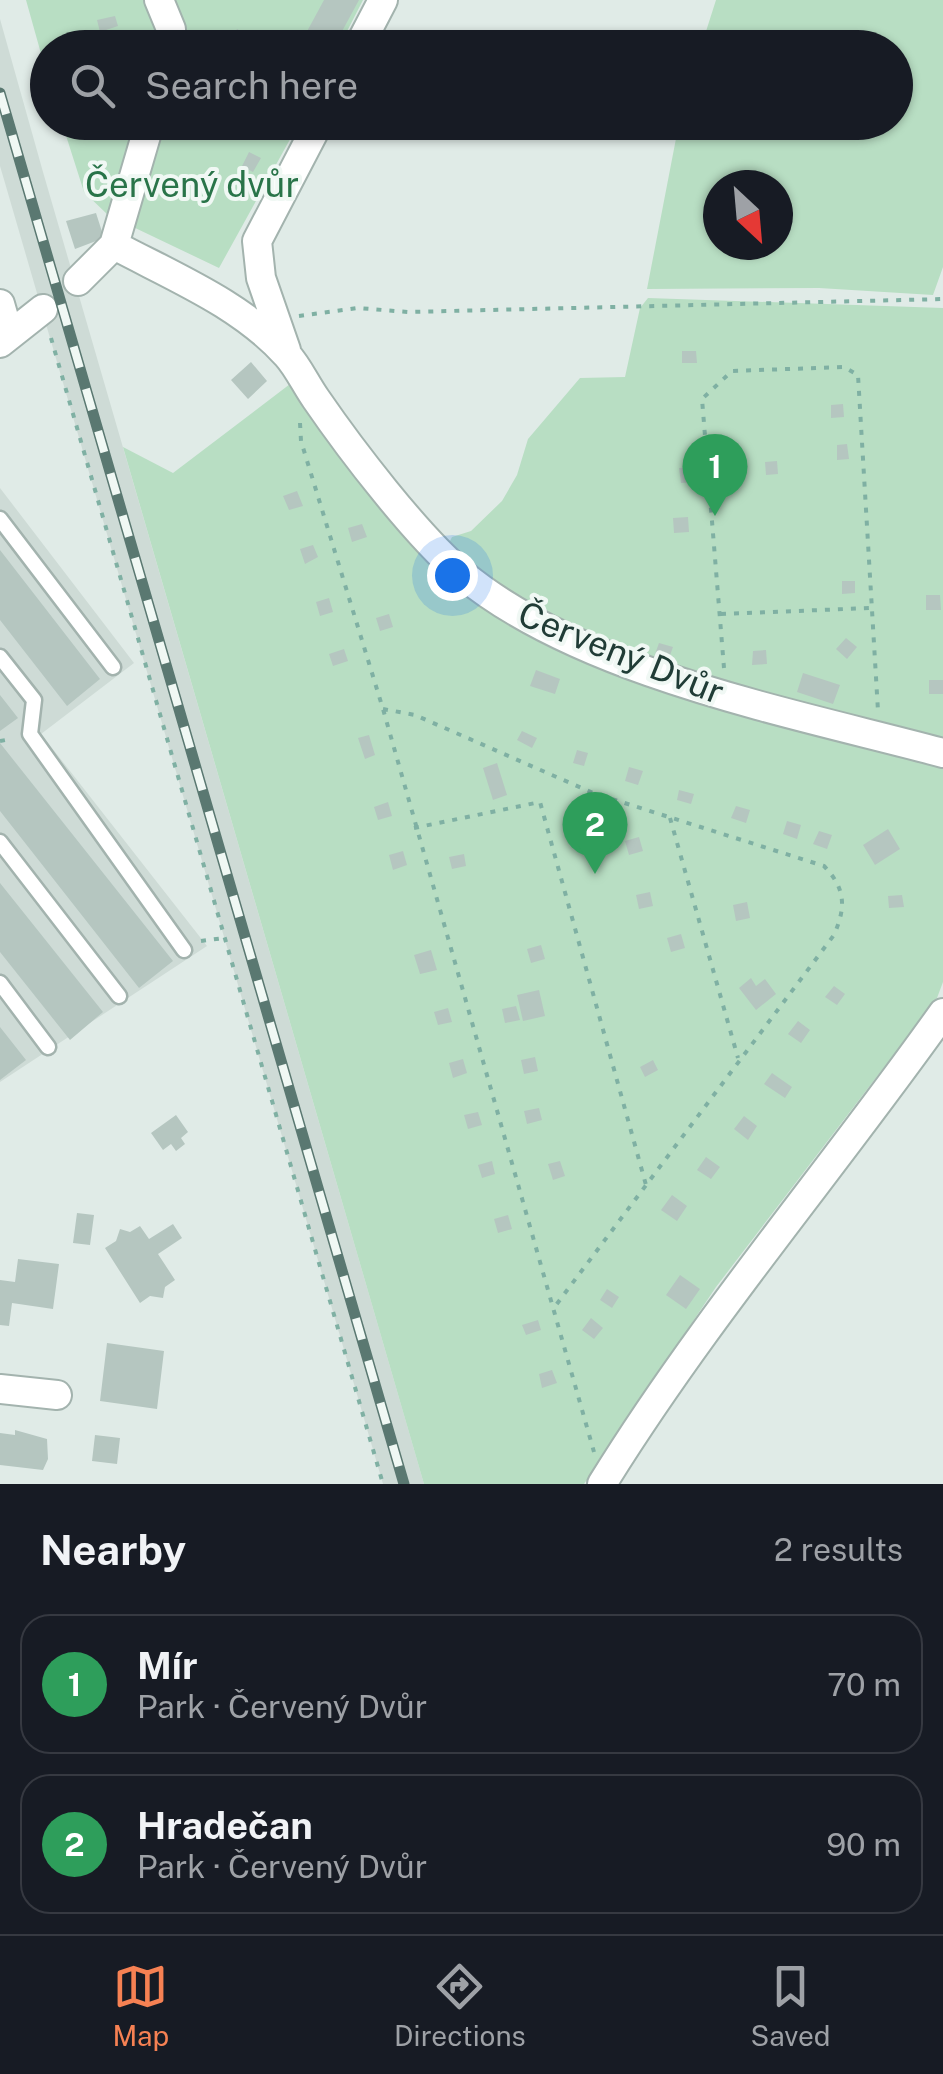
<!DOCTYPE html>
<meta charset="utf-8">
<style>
:root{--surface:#171b24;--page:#20242c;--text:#f1f3f6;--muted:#9ea1a6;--line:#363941;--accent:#f68153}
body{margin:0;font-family:"Public Sans",sans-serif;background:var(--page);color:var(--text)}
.compass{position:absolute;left:703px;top:170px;width:90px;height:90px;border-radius:50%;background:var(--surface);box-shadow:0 2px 8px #0004;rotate:154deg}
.you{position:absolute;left:452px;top:575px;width:35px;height:35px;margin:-25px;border:8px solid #fff;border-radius:50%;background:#1a73e8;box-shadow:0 0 0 15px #1a73e833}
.badge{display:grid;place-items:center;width:65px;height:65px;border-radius:50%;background:var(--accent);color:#fff;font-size:32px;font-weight:700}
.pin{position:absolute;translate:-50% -82px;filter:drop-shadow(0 2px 5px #0008)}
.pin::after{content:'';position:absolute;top:52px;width:35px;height:30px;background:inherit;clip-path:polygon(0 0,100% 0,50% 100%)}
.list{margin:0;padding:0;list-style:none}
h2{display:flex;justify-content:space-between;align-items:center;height:130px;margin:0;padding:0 40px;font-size:42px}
h2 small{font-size:32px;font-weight:400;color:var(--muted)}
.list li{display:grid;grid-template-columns:65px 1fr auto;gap:30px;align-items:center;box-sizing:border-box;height:140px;margin:0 20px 20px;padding:0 20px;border:2px solid var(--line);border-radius:30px}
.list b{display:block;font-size:38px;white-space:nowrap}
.list p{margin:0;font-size:32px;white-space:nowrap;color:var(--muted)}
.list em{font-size:32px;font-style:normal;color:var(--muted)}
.icon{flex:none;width:55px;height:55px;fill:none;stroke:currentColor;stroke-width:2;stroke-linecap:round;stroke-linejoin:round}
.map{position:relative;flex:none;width:943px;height:1484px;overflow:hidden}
.search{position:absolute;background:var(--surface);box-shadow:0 2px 8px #0004;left:30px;right:30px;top:30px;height:110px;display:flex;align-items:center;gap:25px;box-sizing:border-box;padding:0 35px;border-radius:55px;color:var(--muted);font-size:38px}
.sheet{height:450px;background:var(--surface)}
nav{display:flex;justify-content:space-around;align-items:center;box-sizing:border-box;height:140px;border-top:2px solid var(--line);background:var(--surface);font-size:28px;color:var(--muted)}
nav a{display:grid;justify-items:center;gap:5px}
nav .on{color:var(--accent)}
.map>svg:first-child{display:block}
.built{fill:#cedbd6}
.green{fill:#b8dec3;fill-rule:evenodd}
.building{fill:#b5c6c0}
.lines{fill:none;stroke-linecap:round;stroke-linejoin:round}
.service-casing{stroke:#a3b3ae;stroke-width:19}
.minor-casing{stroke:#a3b3ae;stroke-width:32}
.path{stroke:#7fb0a3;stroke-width:4;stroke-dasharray:5 8;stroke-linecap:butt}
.service{stroke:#fff;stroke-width:14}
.minor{stroke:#fff;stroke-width:28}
.rail-casing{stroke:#5a7871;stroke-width:11}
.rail{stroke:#f0f8f4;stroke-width:8;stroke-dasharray:22;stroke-linecap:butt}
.labels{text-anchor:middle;stroke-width:8;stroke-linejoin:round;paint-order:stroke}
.park-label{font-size:35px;fill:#297449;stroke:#f0f8f4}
.street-label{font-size:35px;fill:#203c36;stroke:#f0f8f4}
</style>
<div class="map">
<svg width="943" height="1484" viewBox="0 0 943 1484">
<rect width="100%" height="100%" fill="#e0ebe7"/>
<path class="built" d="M0 19 43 172 424 1484H383L5 183 0 166Z
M0 488 134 663 41 734 207 946 0 1082Z"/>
<path class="green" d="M26 0H363L339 47 48 48 47 75Z
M716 0H943V267L933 295 819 288 647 289 679 123 896 122V48L701 47ZM778 185V245H718V185Z
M62 123H299L219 268 108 215 84 192Z
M648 298 943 308V742L670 666 498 592 446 549 452 537 471 531 502 501 517 475 528 439 580 378 625 377 640 308Z
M294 381 493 607 943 766V982L937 998 716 1287 584 1484H424L123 447 173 473Z"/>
<path class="building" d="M324 0H359L333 48H298Z
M115 16 118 26 100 32 97 20Z
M237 29 269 48H227Z
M123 122 126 133 111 138 108 123Z
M249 152 261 158 253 172 242 166Z
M96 213 104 238 75 249 66 221Z
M682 351H696L697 363H682Z
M251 362 267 381 248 399 231 380Z
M843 404 844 417 831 418V405Z
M847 444 849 459 837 460V445Z
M777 461 778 474 766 475 765 462Z
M694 467 696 482 681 483 679 468Z
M297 491 303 506 289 510 283 496Z
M688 517 689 532 674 533 673 518Z
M362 524 367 537 352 542 348 528Z
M313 545 318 557 305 564 300 549Z
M0 550 100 679 67 706 0 620Z
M842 581H855V593L842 594Z
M926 595H940L941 610H926Z
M329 598 333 612 320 616 316 602Z
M389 614 393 627 380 631 376 618Z
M846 638 857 647 847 659 836 649Z
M659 643 673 647 668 661 654 657Z
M344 649 348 661 333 666 329 654Z
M766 650 767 664 752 665 753 651Z
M536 670 560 679 555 694 530 686Z
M803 673 840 685 833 704 797 692Z
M929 680H943V694H929Z
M0 695 18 718 0 731Z
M522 731 537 738 532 748 517 740Z
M369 735 375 755 365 759 358 738Z
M0 743 173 961 139 988 0 811Z
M577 750 588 753 584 766 573 763Z
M497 763 507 795 493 800 483 768Z
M629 767 643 771 638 785 625 781Z
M679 790 694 794 691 804 677 800Z
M388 802 392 816 378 820 374 807Z
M736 806 750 810 746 823 731 818Z
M787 821 801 825 797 839 783 834Z
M888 829 900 849 875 865 863 845Z
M819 831 832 835 827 849 813 844Z
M639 837 643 851 629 855 625 841Z
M403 851 407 865 393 870 389 855Z
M464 854 466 866 452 869 449 857Z
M0 883 103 1012 70 1040 0 952Z
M650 892 653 906 639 909 636 895Z
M902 895 904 907 889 908 888 896Z
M747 902 750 918 736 921 733 905Z
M681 934 685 948 671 952 667 938Z
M541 945 545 959 531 963 527 949Z
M431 950 437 970 420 974 414 955Z
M751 978 756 986 765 979 776 994 756 1010 739 988Z
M834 986 845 994 837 1005 825 997Z
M539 990 545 1016 523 1021 517 995Z
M516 1006 520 1020 505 1023 502 1009Z
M448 1008 452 1022 438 1025 434 1012Z
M798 1021 810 1030 801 1043 788 1034Z
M0 1027 26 1060 0 1080Z
M535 1057 538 1071 524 1074 521 1060Z
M463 1059 467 1073 453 1078 449 1063Z
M653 1060 658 1070 645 1077 640 1067Z
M772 1073 792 1087 785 1098 764 1084Z
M539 1108 542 1120 527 1124 524 1111Z
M478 1112 482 1125 468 1129 464 1115Z
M176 1115 188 1132 181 1138 185 1144 176 1151 171 1144 163 1150 151 1133Z
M744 1116 757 1126 748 1140 734 1129Z
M706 1157 720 1167 711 1179 697 1170Z
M492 1161 495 1174 482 1178 478 1165Z
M560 1161 565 1176 553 1180 548 1164Z
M672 1195 687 1206 677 1221 661 1210Z
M77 1213 94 1215 90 1245 73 1243Z
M508 1215 512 1229 498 1233 494 1219Z
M173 1224 182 1238 158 1254 175 1280 165 1287 163 1298 150 1296 140 1303 105 1248 116 1241 120 1229 130 1232 140 1226 149 1239Z
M18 1259 59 1264 53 1309 12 1303 9 1326 0 1325V1280L15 1282Z
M680 1275 700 1289 686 1309 666 1295Z
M607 1289 619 1297 612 1308 600 1300Z
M591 1318 603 1328 594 1339 582 1330Z
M538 1320 541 1330 526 1335 522 1325Z
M107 1343 164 1351 157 1409 100 1401Z
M552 1370 557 1383 542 1388 539 1374Z
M15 1430 47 1439 48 1459 43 1470 0 1465V1433L15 1435Z
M95 1435 120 1438 117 1464 92 1461Z"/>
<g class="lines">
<g class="service-casing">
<path id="service" d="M0 519 113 667
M0 657 34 700 30 734 184 950
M0 842 119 996
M0 983 48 1047"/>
</g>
<g class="minor-casing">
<path id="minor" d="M159 0 171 29 170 48
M358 48 383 0
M150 122 114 245C174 277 241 304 287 355 298 367 306 385 316 399 351 450 416 535 462 574 581 673 794 713 943 753
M78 281 114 245
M0 304 9 335
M0 343 43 309
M286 350 261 278 257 241 319 122
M0 1389 57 1395
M602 1484C704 1319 831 1171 943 1013"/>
</g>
<path class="path" d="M299 316 358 308 408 312 943 299
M51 338 383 1484
M300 423 301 441 383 709 594 1452
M721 614 871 608
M724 668 702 399 732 371 844 367 858 375 878 711
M383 709 415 715 593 793 824 866C846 889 846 907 834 935L556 1305
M0 741 11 739
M670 818 738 1058
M414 828 540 802 646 1185
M201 941 224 938"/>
<use href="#service" class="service"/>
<use href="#minor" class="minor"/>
<g class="rail-casing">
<path id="rail" d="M0 93 404 1484"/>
</g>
<use href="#rail" class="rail"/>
</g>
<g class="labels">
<g class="park-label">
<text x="192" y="197">Červený dvůr</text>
</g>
<g class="street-label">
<text transform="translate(621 653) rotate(22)" y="12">Červený Dvůr</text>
</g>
</g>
</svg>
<svg class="compass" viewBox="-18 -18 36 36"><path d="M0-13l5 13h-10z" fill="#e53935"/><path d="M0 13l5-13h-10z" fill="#9ea1a6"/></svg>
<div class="you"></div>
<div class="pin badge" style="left:715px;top:516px;background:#2e9e5b">1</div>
<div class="pin badge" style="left:595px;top:874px;background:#2e9e5b">2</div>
<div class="search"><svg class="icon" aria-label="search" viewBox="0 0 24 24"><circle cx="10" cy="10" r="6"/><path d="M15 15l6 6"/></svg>Search here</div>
</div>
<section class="sheet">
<h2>Nearby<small>2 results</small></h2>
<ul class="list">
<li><span class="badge" style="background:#2e9e5b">1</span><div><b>Mír</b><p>Park · Červený Dvůr</p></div><em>70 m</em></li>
<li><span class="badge" style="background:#2e9e5b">2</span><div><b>Hradečan</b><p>Park · Červený Dvůr</p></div><em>90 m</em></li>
</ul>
</section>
<nav>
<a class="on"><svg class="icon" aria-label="map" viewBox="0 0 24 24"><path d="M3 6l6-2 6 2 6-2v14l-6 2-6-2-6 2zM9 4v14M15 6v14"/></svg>Map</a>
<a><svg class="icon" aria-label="directions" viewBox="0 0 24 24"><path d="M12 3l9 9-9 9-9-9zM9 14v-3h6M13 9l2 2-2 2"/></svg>Directions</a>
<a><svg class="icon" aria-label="saved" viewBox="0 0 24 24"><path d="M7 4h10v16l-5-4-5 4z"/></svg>Saved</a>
</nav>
